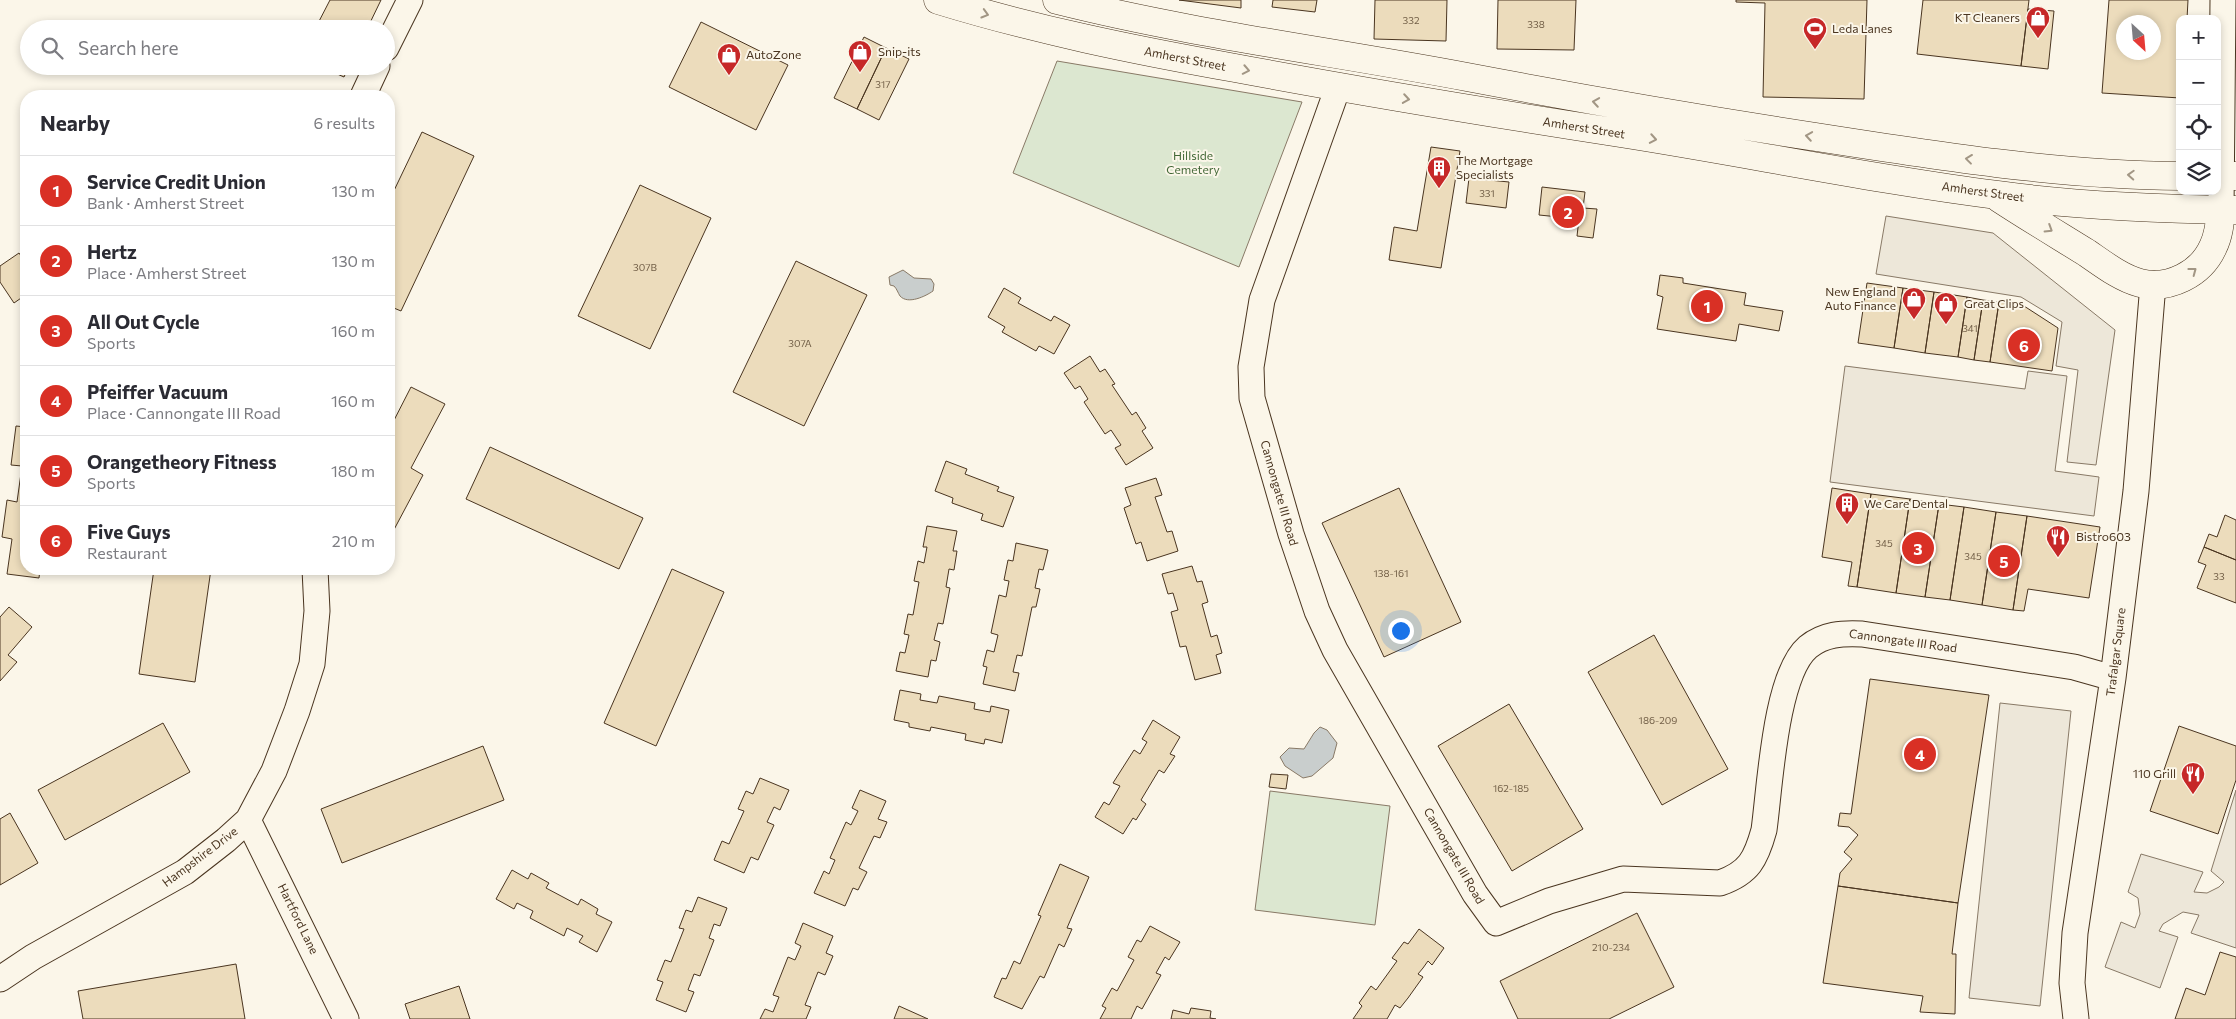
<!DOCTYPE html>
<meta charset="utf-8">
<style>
:root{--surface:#fff;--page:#f7f7f7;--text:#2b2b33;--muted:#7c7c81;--line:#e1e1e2;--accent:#d93025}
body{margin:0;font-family:Commissioner,sans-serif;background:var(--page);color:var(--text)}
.controls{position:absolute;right:15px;top:15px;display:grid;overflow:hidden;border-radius:10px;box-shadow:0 2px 8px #0003}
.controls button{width:45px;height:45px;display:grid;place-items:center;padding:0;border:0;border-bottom:1px solid var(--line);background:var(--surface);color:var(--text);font:25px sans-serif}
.compass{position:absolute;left:2116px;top:15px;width:45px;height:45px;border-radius:50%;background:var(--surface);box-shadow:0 2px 8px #0003;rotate:154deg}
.you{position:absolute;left:1400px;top:630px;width:18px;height:18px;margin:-12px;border:4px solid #fff;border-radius:50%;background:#1a73e8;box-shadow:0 0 0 8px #1a73e833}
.badge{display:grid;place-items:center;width:32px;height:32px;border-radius:50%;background:var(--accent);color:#fff;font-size:16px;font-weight:700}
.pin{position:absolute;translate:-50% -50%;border:2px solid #fff;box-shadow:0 1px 5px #0006}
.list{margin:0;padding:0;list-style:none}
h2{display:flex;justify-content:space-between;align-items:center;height:65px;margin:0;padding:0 20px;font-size:21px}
h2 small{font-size:16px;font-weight:400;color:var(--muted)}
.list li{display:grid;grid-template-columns:32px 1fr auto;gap:15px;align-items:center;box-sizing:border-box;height:70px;padding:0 20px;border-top:1px solid var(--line)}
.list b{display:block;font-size:19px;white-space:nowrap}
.list p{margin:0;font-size:16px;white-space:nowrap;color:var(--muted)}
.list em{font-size:16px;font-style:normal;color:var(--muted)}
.icon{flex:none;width:28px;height:28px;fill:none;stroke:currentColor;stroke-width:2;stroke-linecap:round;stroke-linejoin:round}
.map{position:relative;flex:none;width:2236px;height:1019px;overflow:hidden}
.search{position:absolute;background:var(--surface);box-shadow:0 2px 8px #0003;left:20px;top:20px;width:375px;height:55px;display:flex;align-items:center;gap:12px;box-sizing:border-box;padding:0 18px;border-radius:28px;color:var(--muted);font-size:19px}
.panel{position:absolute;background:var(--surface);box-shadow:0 2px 8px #0003;left:20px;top:90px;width:375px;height:485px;border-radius:20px}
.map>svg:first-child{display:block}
.green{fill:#dce7d0;stroke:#887966}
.parking{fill:#ede7d9;stroke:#887966}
.water{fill:#c9cecd;stroke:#887966}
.building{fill:#ecdcbc;stroke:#4a3520;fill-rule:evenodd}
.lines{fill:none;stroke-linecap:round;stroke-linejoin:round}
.minor-casing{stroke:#4a3520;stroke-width:27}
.highway-casing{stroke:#4a3520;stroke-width:29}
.minor{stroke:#fbf6e9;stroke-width:25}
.highway{stroke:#fbf6e9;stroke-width:28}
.oneway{stroke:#a29684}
.labels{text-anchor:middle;stroke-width:4;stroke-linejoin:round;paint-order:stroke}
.number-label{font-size:10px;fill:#725f47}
.poi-label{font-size:12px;fill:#4a3520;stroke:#fbf6e9;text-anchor:start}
.street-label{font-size:12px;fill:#4a3520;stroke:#fbf6e9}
.park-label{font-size:12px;fill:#436837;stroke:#fbf6e9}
</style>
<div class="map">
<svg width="2236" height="1019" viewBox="0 0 2236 1019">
<rect width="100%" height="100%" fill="#fbf6e9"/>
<path class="green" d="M1057 61 1302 102 1239 267 1013 173Z
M1270 791 1390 806 1375 925 1255 910Z"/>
<path class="parking" d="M1886 216 1993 233 2115 330 2096 465 2067 462 2078 370 2056 366 2062 322 2021 297 1876 274Z
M1845 366 2025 389 2028 371 2067 376 2055 471 2099 477 2094 516 1830 482Z
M2000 703 2071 711 2040 1006 1969 998Z
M2236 790V948L2191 933 2199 915 2183 912 2163 924 2159 931 2178 937 2160 988 2105 967 2121 922 2135 928 2140 914 2138 898 2128 892 2141 854 2203 872 2194 892 2207 893 2219 887 2224 882 2211 871Z"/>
<path class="water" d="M903 270 914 278 931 279 934 284 933 291C926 296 908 305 900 296 898 293 897 289 894 286L890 285 889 277Z
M1320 727 1327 730 1337 743 1333 758 1312 776 1303 778 1285 766 1280 757 1289 748 1304 749 1314 733Z"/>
<path class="building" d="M330 0H381L367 29H315Z
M1179 0H1241V8Z
M1273 0H1317L1315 12 1272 7Z
M1375 0H1447L1446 41 1374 39Z
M1498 0H1576L1574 50 1497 49Z
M1736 0H1867L1864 99 1763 97 1765 3 1736 2Z
M1923 0H2029L2021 66 1917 54Z
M2109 0H2188L2187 19H2180V98L2102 93ZM2124 22H2154V52H2124Z
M2028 9 2054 11 2048 69 2021 66Z
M701 22 788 65 756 130 669 87Z
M864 37 886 48 857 109 834 98Z
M886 48 909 59 879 120 857 109Z
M319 66H349L344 77Z
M422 132 474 156 401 311 389 306V201Z
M1431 147 1460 151 1441 268 1389 260 1394 227 1417 231Z
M1469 178 1509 182 1506 208 1466 203Z
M640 185 711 218 650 349 578 316Z
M1542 187 1585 192 1583 208 1597 209 1593 238 1577 236 1579 219 1539 215Z
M19 253 26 263V300L24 296 14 303 0 282V266Z
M796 261 867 295 804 426 733 392Z
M1660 275 1683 278V283L1746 293 1744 305 1783 311 1779 331 1739 324 1736 341 1657 329 1663 297 1657 295Z
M1867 283 1903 288 1894 348 1858 343Z
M1004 288 1021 298 1018 303 1051 321 1054 316 1070 325 1054 354 1039 346 1036 351 1002 332 1005 327 988 317Z
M1903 288 1934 292 1925 353 1894 348Z
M1934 292 1967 297 1958 357 1925 353Z
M1967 297 1983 300 1974 360 1958 357Z
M1983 300 1999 302 1990 362 1974 360Z
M1999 302 2024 306 2058 328 2052 371 1990 362Z
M1090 356 1100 372 1105 369 1115 384 1112 385 1132 415 1136 412 1146 428 1142 431 1153 448 1126 465 1115 448 1121 445 1111 430 1105 434 1084 402 1088 399 1080 386 1075 389 1064 373Z
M411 387 445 404 411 468 423 475 389 539V430Z
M16 426 26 427V569H40L39 578 7 574 12 539 2 537 7 500 17 502 22 466 11 465Z
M490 447 643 518 619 569 466 499Z
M946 461 967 469 965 474 999 487 997 491 1014 497 1003 527 981 520 983 514 952 503 953 498 935 491Z
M1156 478 1162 495 1155 497 1167 532 1172 531 1178 551 1147 561 1141 542 1136 544 1124 508 1131 505 1125 488Z
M1399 488 1461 622 1384 657 1322 523Z
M1832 488 1871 494 1857 587 1848 586 1852 562 1822 557Z
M1871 494 1910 499 1896 593 1857 587Z
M1910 499 1939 504 1925 597 1896 593Z
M1939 504 1964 507 1950 600 1925 597Z
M1964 507 1996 512 1982 605 1950 600Z
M1996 512 2027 516 2013 610 1982 605Z
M2225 515 2236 520V560L2204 547 2209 534 2217 537Z
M2027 516 2100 527 2089 598 2028 589 2024 611 2013 610Z
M927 526 957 531 953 551H957L954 570 949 569 946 587 950 588 943 624 938 623 934 640 940 642 936 661 931 660 928 677 896 671 900 652 905 653 909 635 904 634 908 614 913 615 919 582 914 581 918 561 924 563 927 547H923Z
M1016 543 1048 550 1043 570 1039 569 1035 588 1040 589 1036 607H1032L1022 656 1017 655 1013 672 1019 673 1015 691 983 684 987 667 983 666 987 650 994 652 998 635 991 633 999 595 1006 597 1009 581 1004 580 1008 560 1013 561Z
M2204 547 2236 560V603L2197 588 2206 565 2198 562Z
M1192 566 1197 582 1202 581 1208 602 1202 604 1211 637 1217 635 1222 653 1216 655 1221 673 1195 680 1186 646 1180 647 1171 612 1178 610 1173 593 1168 594 1162 574Z
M154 569H211L195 682 139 674Z
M672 569 724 592 656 746 604 723Z
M9 607 32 627 8 655 17 662 0 681V617Z
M1654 635 1728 769 1662 805 1588 672Z
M1870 679 1989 695 1958 903 1838 886 1840 873 1852 859 1844 852 1858 835 1849 827 1838 826 1840 813 1851 814Z
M900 690 921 694 920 700 937 703 939 696 975 703 974 709 990 712 991 706 1009 710 1002 743 985 739 984 744 965 740 966 734 931 727 930 731 909 727V723L894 720Z
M1509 704 1583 829 1512 871 1438 746Z
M1153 720 1180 737 1170 754 1175 756 1164 773 1159 770 1141 800 1146 804 1136 820 1133 818 1123 834 1095 817 1104 802 1109 805 1120 786 1113 783 1134 750 1140 754 1147 742 1142 739Z
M163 723 190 772 65 840 38 790Z
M2179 726 2236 746V780L2218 834 2150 811Z
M483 746 504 800 342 863 321 809Z
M1271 774 1288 775 1286 789 1269 787Z
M760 778 789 790 780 810 774 807 767 822 774 825 758 860 751 857 744 873 714 860 722 841 729 844 744 811 738 809 746 791 753 794Z
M860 790 886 801 878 819 887 822 880 838 874 836 859 868 867 872 858 890 853 888 845 906 814 893 824 871 829 874 835 860 830 858 846 822 851 825 858 811 852 808Z
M10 813 38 863 0 885V819Z
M1060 864 1089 877 1067 928 1072 929 1064 947 1059 944 1044 978 1040 976 1022 1009 994 997 1002 978 1006 979 1014 961 1020 964 1041 916 1038 915Z
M512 870 528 879 531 873 549 883 546 888 578 905 581 899 598 909 596 914 612 922 597 952 579 942 583 936 567 928 564 936 530 918 533 911 517 903 514 909 496 899Z
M1838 886 1958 903 1952 954H1956L1955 1014 1920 1012 1923 996 1823 983Z
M698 897 727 908 720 926 714 924 709 938 714 940 700 976 694 974 688 990 694 992 686 1012 656 1000 663 982 657 980 665 960 671 962 684 929 679 928 686 910 692 912Z
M1637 913 1674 987 1609 1019H1518L1500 981Z
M803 923 833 936 826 953 833 956 825 975 818 972 805 1005 811 1007 806 1019H760L765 1009 773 1012 779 997 773 995 788 957 795 960 801 946 795 943Z
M1150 926 1180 942 1169 960 1165 957 1156 973 1161 975 1142 1009 1137 1006 1131 1019H1100L1106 1008 1102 1006 1112 988 1117 991 1134 960 1128 957 1137 940 1141 942Z
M1419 929 1444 948 1432 965 1428 961 1423 968 1418 974 1423 977 1408 998 1400 1008 1395 1005 1387 1019H1353L1362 1006 1359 1003 1371 986 1376 990 1397 961 1392 958 1404 942 1408 944Z
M2220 952 2236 957V1019H2175L2186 988 2205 995Z
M236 964 245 1019H83L78 991Z
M459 986 470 1019H410L405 1004Z
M899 1006 928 1019H894Z
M1191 1008 1211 1011 1210 1018 1216 1019H1171L1173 1010 1189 1014Z"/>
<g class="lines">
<g class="minor-casing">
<path id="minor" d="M386 48 410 0
M1338 87 1262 300 1251 367 1252 398 1291 534 1317 611 1335 650 1475 894 1496 923 1549 901 1623 879 1720 883C1749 873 1756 859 1764 830 1770 787 1775 675 1808 647 1824 634 1842 633 1862 634L2074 667 2113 678
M363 96 377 66
M2221 210 2223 0
M248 820 346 1019
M0 979 33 957 185 872 226 840 248 820 274 771 297 711 312 664 317 611 315 569
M2076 1019 2072 983 2075 933 2113 678 2136 491 2153 284"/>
</g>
<g class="highway-casing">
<path id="highway" d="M938 0C1036 30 1134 50 1235 68 1363 92 1491 113 1620 133 1748 153 1876 180 2005 196 2081 206 2159 209 2236 210
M1057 0C1192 34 1330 51 1467 77 1583 99 1699 119 1816 137 1937 156 2058 175 2180 176
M2217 176H2236
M1999 198C2028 217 2058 235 2087 253 2103 264 2121 278 2140 283 2169 290 2201 274 2213 247 2219 235 2220 222 2221 210"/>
</g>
<use href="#minor" class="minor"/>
<use href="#highway" class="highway"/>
</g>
<defs><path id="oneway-chevron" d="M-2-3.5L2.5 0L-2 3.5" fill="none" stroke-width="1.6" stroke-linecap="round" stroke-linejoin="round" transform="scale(1.25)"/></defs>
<g class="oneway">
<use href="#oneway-chevron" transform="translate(985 14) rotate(16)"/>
<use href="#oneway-chevron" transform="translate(1246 70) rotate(11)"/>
<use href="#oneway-chevron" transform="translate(1406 99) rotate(9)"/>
<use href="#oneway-chevron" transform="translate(1596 102) rotate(-171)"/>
<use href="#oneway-chevron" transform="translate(1809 136) rotate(-171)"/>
<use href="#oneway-chevron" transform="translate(1653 139) rotate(10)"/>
<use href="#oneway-chevron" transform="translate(1969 159) rotate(-173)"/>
<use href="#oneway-chevron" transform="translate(2131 175) rotate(-177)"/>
<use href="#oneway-chevron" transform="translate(2049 229) rotate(32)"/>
<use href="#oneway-chevron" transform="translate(2193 271) rotate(-37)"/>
</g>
<defs>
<g id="shop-pin" transform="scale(1.25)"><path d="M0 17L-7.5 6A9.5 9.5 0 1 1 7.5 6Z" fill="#c62828" stroke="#fbf6e9"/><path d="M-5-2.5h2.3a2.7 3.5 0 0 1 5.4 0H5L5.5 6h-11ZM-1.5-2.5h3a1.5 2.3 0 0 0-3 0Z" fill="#fff"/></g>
<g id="stadium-pin" transform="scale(1.25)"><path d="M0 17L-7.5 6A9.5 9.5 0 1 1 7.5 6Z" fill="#c62828" stroke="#fbf6e9"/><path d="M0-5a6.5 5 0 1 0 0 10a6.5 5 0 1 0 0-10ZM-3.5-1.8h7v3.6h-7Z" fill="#fff"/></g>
<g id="building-pin" transform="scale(1.25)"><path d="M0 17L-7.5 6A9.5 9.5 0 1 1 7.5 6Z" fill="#c62828" stroke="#fbf6e9"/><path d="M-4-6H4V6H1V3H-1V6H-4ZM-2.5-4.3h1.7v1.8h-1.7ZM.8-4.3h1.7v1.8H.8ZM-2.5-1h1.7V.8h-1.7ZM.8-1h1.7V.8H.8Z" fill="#fff"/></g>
<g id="restaurant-pin" transform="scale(1.25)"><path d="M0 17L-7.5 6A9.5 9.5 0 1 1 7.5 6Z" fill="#c62828" stroke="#fbf6e9"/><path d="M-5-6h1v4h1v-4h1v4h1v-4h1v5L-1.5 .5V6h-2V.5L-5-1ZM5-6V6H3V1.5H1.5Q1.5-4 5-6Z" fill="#fff"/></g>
</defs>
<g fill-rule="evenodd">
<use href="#shop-pin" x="2038" y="18"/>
<use href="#stadium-pin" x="1815" y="29"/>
<use href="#shop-pin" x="860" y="52"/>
<use href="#shop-pin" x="729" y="55"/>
<use href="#building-pin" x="1439" y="168"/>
<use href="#shop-pin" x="1914" y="299"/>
<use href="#shop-pin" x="1946" y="304"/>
<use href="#building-pin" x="1847" y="504"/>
<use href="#restaurant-pin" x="2058" y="537"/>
<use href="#restaurant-pin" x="2193" y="774"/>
</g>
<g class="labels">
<g class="number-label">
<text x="1411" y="24">332</text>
<text x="1536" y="28">338</text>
<text x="883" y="88">317</text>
<text x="1487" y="197">331</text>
<text x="645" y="271">307B</text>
<text x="1970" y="332">341</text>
<text x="800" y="347">307A</text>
<text x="1884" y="547">345</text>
<text x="1973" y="560">345</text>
<text x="1391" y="577">138-161</text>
<text x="2219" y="580">33</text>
<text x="1658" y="724">186-209</text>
<text x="1511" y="792">162-185</text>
<text x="1611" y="951">210-234</text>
</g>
<g class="poi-label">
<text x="2020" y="22" text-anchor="end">KT Cleaners</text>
<text x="1832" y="33">Leda Lanes</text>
<text x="878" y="56">Snip-its</text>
<text x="746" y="59">AutoZone</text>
<text x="1456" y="165">The Mortgage<tspan x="1456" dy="14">Specialists</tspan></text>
<text x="1896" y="296" text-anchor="end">New England<tspan x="1896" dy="14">Auto Finance</tspan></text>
<text x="1964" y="308">Great Clips</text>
<text x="1864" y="508">We Care Dental</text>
<text x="2076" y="541">Bistro603</text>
<text x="2176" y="778" text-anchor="end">110 Grill</text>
</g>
<g class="street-label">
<text transform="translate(1185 59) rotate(11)" y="4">Amherst Street</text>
<text transform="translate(1584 128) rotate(9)" y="4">Amherst Street</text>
<text transform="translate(1983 192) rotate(8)" y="4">Amherst Street</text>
<text transform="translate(1279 493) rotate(74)" y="4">Cannongate III Road</text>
<text transform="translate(1903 641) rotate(8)" y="4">Cannongate III Road</text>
<text transform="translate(2116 652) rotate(-83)" y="4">Trafalgar Square</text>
<text transform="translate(1454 856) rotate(60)" y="4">Cannongate III Road</text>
<text transform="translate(200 857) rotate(-37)" y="4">Hampshire Drive</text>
<text transform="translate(298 919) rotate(64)" y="4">Hartford Lane</text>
</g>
<g class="park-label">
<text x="1193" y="160">Hillside<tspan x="1193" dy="14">Cemetery</tspan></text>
</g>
</g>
</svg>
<div class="controls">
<button>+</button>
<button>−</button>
<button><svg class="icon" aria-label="locate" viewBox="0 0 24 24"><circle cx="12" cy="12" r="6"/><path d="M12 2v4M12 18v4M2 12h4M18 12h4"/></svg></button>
<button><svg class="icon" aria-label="layers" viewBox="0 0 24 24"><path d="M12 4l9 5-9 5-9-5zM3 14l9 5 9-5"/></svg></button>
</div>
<svg class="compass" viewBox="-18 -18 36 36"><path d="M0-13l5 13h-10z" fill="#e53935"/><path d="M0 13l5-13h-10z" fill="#7c7c81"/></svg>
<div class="you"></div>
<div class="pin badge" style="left:1707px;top:306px">1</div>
<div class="pin badge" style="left:1568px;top:212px">2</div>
<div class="pin badge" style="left:1918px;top:548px">3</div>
<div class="pin badge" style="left:1920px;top:754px">4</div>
<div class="pin badge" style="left:2004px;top:561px">5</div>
<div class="pin badge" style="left:2024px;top:345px">6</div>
<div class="search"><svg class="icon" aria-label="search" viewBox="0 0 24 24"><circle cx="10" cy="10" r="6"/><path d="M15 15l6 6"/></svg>Search here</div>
<section class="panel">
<h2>Nearby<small>6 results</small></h2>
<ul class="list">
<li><span class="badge">1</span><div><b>Service Credit Union</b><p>Bank · Amherst Street</p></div><em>130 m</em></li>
<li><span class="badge">2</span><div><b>Hertz</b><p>Place · Amherst Street</p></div><em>130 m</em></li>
<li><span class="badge">3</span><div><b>All Out Cycle</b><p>Sports</p></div><em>160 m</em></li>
<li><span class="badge">4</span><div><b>Pfeiffer Vacuum</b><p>Place · Cannongate III Road</p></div><em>160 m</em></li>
<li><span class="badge">5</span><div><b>Orangetheory Fitness</b><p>Sports</p></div><em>180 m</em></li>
<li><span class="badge">6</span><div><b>Five Guys</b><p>Restaurant</p></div><em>210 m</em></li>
</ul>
</section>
</div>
